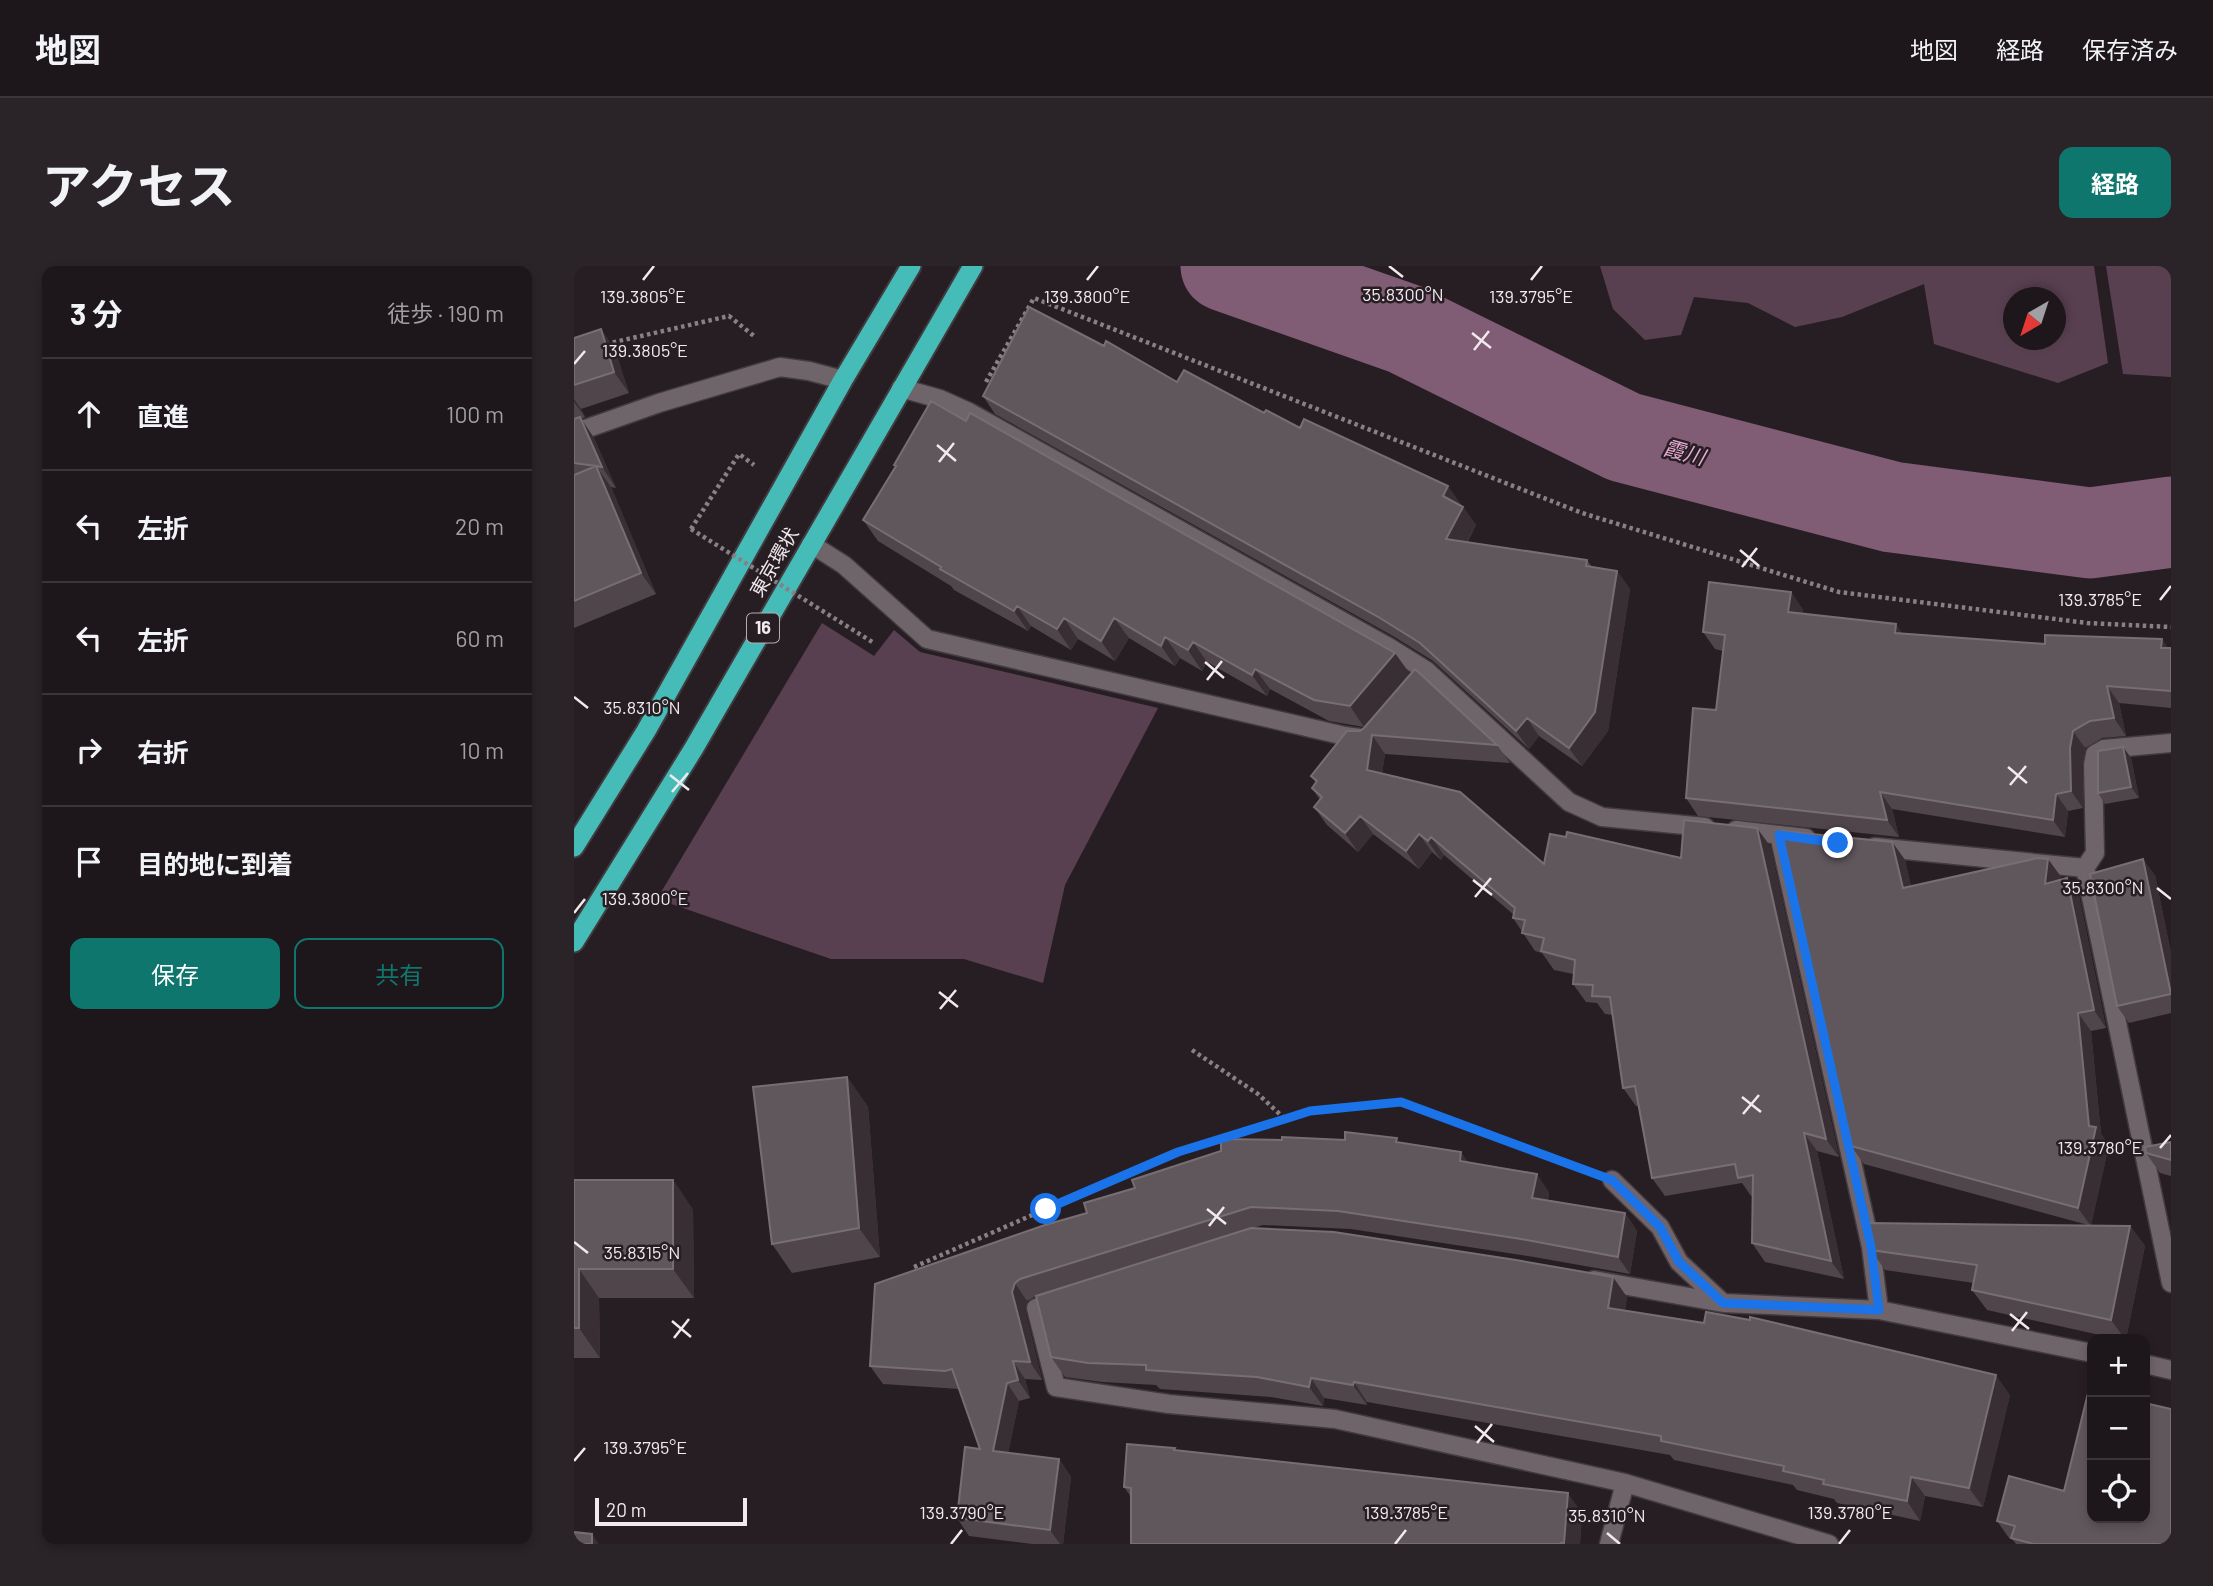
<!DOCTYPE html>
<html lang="ja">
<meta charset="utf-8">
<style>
:root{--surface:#1d161b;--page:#2a2328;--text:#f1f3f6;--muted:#a09fa3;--line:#3b353a;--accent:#0f766e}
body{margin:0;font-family:Barlow,"Noto Sans JP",sans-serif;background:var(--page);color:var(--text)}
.controls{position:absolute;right:21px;bottom:21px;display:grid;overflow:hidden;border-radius:14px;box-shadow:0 4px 10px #0003}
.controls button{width:63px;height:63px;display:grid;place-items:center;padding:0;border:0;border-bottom:2px solid var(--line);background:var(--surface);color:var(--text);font:35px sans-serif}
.compass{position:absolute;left:1429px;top:21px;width:63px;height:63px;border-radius:50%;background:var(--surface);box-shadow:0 4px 10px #0003;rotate:219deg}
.scale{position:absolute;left:21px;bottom:18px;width:152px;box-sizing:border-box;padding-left:7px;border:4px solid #f0e9ed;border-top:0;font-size:19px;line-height:24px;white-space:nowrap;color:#f0e9ed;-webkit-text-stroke:5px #271e24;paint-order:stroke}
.stop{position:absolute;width:21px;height:21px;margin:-16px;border:5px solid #1a73e8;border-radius:50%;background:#fff}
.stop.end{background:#1a73e8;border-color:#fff;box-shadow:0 2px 7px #0008}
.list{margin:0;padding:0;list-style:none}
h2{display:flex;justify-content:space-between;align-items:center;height:91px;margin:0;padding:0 28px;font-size:30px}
h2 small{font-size:23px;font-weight:400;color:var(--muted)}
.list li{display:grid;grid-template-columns:46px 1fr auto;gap:21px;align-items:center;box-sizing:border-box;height:112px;padding:0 28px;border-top:2px solid var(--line)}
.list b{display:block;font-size:26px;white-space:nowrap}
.list em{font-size:23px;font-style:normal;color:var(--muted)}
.actions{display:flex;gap:14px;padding:21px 28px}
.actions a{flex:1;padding:16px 0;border:2px solid var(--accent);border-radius:14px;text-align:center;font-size:24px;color:var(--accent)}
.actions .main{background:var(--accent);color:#fff}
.icon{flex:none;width:38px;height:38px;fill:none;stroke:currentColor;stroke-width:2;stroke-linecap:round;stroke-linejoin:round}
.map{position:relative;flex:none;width:1597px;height:1278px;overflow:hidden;border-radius:14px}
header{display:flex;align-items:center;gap:42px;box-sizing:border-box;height:98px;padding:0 35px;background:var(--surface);border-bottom:2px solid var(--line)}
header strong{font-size:33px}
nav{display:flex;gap:38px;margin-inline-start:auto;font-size:24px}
.intro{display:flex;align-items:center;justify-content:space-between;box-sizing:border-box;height:168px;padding:0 42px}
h1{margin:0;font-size:49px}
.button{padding:18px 32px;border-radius:14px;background:var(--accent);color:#fff;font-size:24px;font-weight:700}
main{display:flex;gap:42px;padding:0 42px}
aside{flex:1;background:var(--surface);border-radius:14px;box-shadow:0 4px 10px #0003}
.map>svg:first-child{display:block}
.green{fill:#594051;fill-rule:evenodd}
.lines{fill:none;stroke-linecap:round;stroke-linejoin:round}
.river{stroke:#815c75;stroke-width:91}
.service-casing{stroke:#413a3e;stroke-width:21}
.minor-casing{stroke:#413a3e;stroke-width:21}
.trunk-casing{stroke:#413a3e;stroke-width:23}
.path{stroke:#888085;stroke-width:4.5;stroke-dasharray:3.5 3.5;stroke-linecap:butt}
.service{stroke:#70646b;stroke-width:18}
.minor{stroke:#70646b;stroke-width:18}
.trunk{stroke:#46bcb8;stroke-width:19}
.path-bridge{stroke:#888085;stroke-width:4.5;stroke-dasharray:3.5 3.5;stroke-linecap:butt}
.wall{fill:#4f454b}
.shaded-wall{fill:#382e34}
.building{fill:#60575d;stroke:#776e73;stroke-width:2}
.route{stroke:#1a73e8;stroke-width:9}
.ticks{fill:none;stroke:#f0e9ed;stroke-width:2.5}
.labels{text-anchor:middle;stroke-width:5;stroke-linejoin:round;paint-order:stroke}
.shield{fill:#271e24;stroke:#b4acb1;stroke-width:2}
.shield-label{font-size:18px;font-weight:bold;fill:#f0e9ed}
.street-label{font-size:19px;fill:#f0e9ed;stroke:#271e24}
.water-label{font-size:21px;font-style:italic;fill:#e8aad4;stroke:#271e24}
.ticks-label{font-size:18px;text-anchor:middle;fill:#f0e9ed;stroke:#271e24;stroke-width:5;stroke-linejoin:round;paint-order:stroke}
</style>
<header>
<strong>地図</strong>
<nav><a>地図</a><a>経路</a><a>保存済み</a></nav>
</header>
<div class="intro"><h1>アクセス</h1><a class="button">経路</a></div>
<main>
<aside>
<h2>3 分<small>徒歩 · 190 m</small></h2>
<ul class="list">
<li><svg class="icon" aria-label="ahead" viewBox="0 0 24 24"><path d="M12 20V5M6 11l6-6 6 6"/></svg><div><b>直進</b></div><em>100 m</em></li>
<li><svg class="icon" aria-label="left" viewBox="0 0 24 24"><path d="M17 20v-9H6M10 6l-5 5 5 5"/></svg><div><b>左折</b></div><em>20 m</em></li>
<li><svg class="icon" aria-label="left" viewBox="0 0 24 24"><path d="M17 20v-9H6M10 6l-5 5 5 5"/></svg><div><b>左折</b></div><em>60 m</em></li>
<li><svg class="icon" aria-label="right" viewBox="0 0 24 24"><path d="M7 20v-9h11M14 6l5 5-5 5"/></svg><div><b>右折</b></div><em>10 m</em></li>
<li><svg class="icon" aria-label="arrive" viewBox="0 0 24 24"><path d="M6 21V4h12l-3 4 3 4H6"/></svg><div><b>目的地に到着</b></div></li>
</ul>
<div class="actions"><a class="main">保存</a><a>共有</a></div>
</aside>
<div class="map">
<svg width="1597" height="1278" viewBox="0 0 1597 1278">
<rect width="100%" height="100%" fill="#271e24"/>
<path class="green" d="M1026 0H1520L1534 97 1484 117 1360 78 1350 18 1268 51 1221 61 1174 37 1120 31 1107 69 1071 74 1039 43ZM1440 32H1482V74H1440Z
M1532 0H1597V111L1549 108Z
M248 357 300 390 320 364 346 386 584 442 491 619 469 717 390 693H257L83 633Z"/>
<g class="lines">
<path class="river" d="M652 0 831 63 1050 171 1318 241 1516 267 1597 256"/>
<g class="service-casing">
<path id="service" d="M237 278 270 299 353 373 771 470 793 473"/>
</g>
<g class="minor-casing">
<path id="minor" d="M327 122 366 133 395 146 813 380 853 405 995 536 1028 551 1131 561
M0 167 85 137 206 101 235 105 269 114
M1597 477 1530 483 1521 488 1519 499 1521 587 1511 602 1597 1017
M1162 564 1232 572
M1205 569 1297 981 1305 1044 1518 1087
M1301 581 1511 602
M1038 914 1086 961 1105 996 1149 1037 1305 1044
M1020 1014 1149 1037
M488 1034 462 1042 482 1121 595 1138 761 1153 1051 1217 1255 1278
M1571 1098 1597 1104
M1035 1278 1051 1217"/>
</g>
<g class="trunk-casing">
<path id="trunk" d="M0 581 72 465 269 114 337 0
M0 676 120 482 399 0"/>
</g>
<path class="path" d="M32 78 155 50 180 70
M412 116 460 32 1008 247 1265 326 1513 357 1597 361
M117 263 165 188 180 199
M618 784 684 828 710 852
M340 1001 604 885 736 845 827 836 1007 903"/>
<use href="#service" class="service"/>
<use href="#minor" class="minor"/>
<use href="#trunk" class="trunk"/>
<path class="path-bridge" d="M117 263 300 377"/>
</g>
<path class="wall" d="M27 63 41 84 55 127 7 143 11 151 7 153 20 172 42 222 37 221 82 328 0 362V72Z
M530 80 603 116 726 162 887 238 886 239 889 241 902 259 893 277 1013 294 1018 301 1043 305 1056 323 1034 465 1008 500 965 470 955 483 859 395 819 370 421 148 409 130Z
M392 155 836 408 790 461 755 455 696 423 693 430 633 396 628 405 606 392 601 400 555 372 541 395 504 373 497 384 457 360 454 365 380 324 377 320 304 275 289 254 322 201 320 199Z
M1217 326 1229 344 1228 348 1328 367 1471 378 1597 382V442L1545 437 1552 470 1528 472 1511 482 1508 499 1509 542 1494 545 1491 571 1318 543 1325 571 1124 550 1112 532 1142 444 1149 385 1141 383 1129 366Z
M773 465 923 479 936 497 811 488 808 507 970 598 992 571 1107 592 1196 580 1265 891 1243 885 1270 1013 1191 996 1178 977V930H1177L1168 917 1091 930 1078 912 1065 840H1062L1049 822 1039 749 1031 748 1023 737 1012 736 999 718V708L980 704 968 687 961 685 939 652 940 649 870 589 867 594 858 586 845 603 799 568 784 586 753 559 740 541 746 534 738 522 742 517 737 510Z
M1549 481 1557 492 1565 532 1531 538 1524 527Z
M1318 576 1331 594 1337 620 1474 593 1487 611 1486 614 1493 612 1505 630 1532 762 1517 765 1527 868 1535 879 1517 959 1556 960 1571 980 1552 1073H1544L1413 1044 1398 1024 1400 1017 1311 1004 1297 984 1514 959 1290 898 1277 880Z
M1581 609 1597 687V747L1555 757 1543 740Z
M273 811 294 841 306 991 218 1007 198 978Z
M1597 876V910L1586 907 1572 887Z
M826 877 894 896 975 926 974 934 1051 947 1063 965 1056 1008 960 991 777 963 689 959 679 962 1053 1031 1051 1044 1436 1129 1409 1241 1351 1230 1346 1255 1263 1237 1260 1233 1223 1224 1219 1219 1100 1194 1096 1189 793 1136V1139L750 1132 749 1140 697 1131 586 1123 582 1119 528 1116 491 1111 477 1091 462 1030 453 1035 451 1044 468 1114 451 1113 456 1132 445 1135 434 1187 485 1193 497 1211 489 1278H458L395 1270 383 1252 406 1183 385 1123 309 1118 296 1100 301 1018Z
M0 914H99L119 944 120 1032H25L26 1092H0Z
M602 1184 1008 1247 1006 1278H557V1231L550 1221Z
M1490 1225 1597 1278H1442L1438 1273 1435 1272 1423 1255Z"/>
<path class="shaded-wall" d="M27 63 41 84 55 127 40 106Z
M0 133 7 143 11 151 0 136Z
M6 151 20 172 42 222 28 201Z
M22 200 37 221 82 328 67 307Z
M874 220 887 238 882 248 869 230Z
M889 241 902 259 884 292 872 273Z
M1043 305 1056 323 1034 465 1008 500 995 482Z
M1217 326 1229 344 1227 363 1214 346Z
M443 340 457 360 454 365 440 345Z
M490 352 504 373 497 384 483 363Z
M540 352 555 372 541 395 527 375Z
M1322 358 1334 376 1321 367Z
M591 371 606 392 601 400 587 380Z
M1588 373 1597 386 1587 382Z
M619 376 633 396 628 405 614 384Z
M821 387 836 408 790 461 776 440Z
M681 403 696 423 693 430 678 409Z
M1533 420 1545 437 1552 470 1540 452Z
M953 452 965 470 955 483 942 465Z
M1499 465 1511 482 1508 499 1509 542 1497 525 1496 482Z
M798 469 811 488 806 522 793 504Z
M1549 481 1557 492 1565 532 1557 521Z
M1306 526 1318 543 1325 571 1313 554Z
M1482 528 1494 545 1491 571 1479 554Z
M786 550 799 568 784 586 771 567Z
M1183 562 1196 580 1265 891 1252 873Z
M845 568 858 586 845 603 832 585Z
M857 571 870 589 867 594 854 575Z
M1318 576 1331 594 1342 640 1329 622Z
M1474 593 1487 611 1484 636 1471 618Z
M1569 593 1581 609 1597 687V726Z
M1493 612 1505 630 1532 762 1520 744Z
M1504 747 1517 765 1527 868 1535 879 1517 960 1504 942 1515 860Z
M273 811 294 841 306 991 285 962Z
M1230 867 1243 885 1270 1013 1257 995Z
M887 886 900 904 886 895Z
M963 908 975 926 971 950 958 932Z
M99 914 119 944 120 1032 99 1003Z
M1051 947 1063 965 1056 1008 1044 991Z
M1556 960 1571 980 1552 1073H1551L1537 1054Z
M5 1003 25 1032 26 1092 5 1062Z
M1039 1011 1053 1031 1048 1061 1034 1042Z
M441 1017 453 1035 451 1044 468 1114 456 1096 438 1026Z
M439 1095 451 1113 456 1132 444 1114Z
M1422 1109 1436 1129 1409 1241 1395 1222Z
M737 1112 750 1132 749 1140 735 1121Z
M780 1116 793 1136V1139L779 1119Z
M433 1117 445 1135 431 1203 419 1185Z
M485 1193 497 1211 489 1278H486L476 1264Z
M1337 1211 1351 1230 1346 1255 1333 1235Z
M994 1227 1008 1247 1006 1278H991L990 1277Z
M18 1268 25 1278H18Z"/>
<path class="building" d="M455 41 530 80 532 75 603 116 610 104 690 147 692 144 726 162 730 153 874 220 869 230 889 241 872 273 1013 294 1012 300 1043 305 1021 446 995 482 953 452 942 465 846 377 806 352 409 130Z
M27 63 40 106 0 119V72Z
M357 135 392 155 396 147 821 387 776 440 740 434 681 403 678 409 619 376 614 384 591 371 587 380 540 352 527 375 490 352 483 363 443 340 440 345 366 303 367 301 289 254 322 200 320 199Z
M6 151 28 201 22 200 67 307 0 335V209L22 200 0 197V153Z
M1135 316 1217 326 1214 346 1322 358 1321 367 1471 378V369L1588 373 1587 382H1597V425L1533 420 1540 452 1516 455 1499 465 1496 482 1497 525 1482 528 1479 554 1306 526 1313 554 1112 532 1119 442 1142 444 1151 369 1129 366Z
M841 403 923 479 798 469 793 504 886 526 970 598 976 568 992 571 993 566 1107 592 1110 554 1183 562 1252 873 1230 867 1257 995 1178 977 1179 909 1164 912 1161 898 1078 912 1061 820 1049 822 1036 731 1018 730 1019 719 999 718 1001 694 967 685 970 672 948 667 951 654 939 652 941 642 857 571 854 575 845 568 832 585 786 550 771 567 740 541 748 531 738 522 743 515 737 510 773 465H786L790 462Z
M1549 481 1557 521 1524 527V485Z
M1207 565 1318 576 1329 622 1464 592 1474 593 1471 618 1493 612 1520 744 1504 747 1515 860 1522 861 1504 942 1277 880Z
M1569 593 1597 728 1543 740 1516 608Z
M273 811 285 962 198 978 179 821Z
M771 866 823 872 822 876 887 886 886 895 963 908 958 932 1051 947 1044 991 947 973 764 945 677 941 446 1013 441 1017 438 1026 456 1096 439 1095 444 1114 433 1117 419 1185 485 1193 476 1264 383 1252 391 1181 406 1183 378 1103 371 1105 296 1100 301 1018 471 959 513 947 510 937 561 922 558 914 647 885V873L708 874V871L771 874Z
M1597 876V894L1572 887 1571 881Z
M0 914H99V1003H5V1062H0Z
M1293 957 1556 960 1537 1054 1398 1024 1403 999 1297 984Z
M677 962 760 966 942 994 1039 1011 1034 1042 1130 1057 1132 1046 1176 1054V1051L1422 1109 1395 1222 1337 1211 1333 1235 1249 1218 1250 1214 1209 1205 1210 1200 1087 1175V1170L780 1116 779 1119 737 1112 735 1121 683 1111 572 1104V1099L514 1097 477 1091 462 1030Z
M1515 1123 1518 1124V1252H1571V1137L1597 1143V1278H1460L1437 1272 1441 1260 1423 1255 1435 1210 1490 1225Z
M553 1178 601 1182 600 1184 994 1227 990 1277H987V1278H557V1222L550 1221Z
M0 1266 18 1268V1278H0Z"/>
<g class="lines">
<path class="route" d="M472 943 604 886 711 853 736 845 827 836 1038 914 1086 961 1105 996 1149 1037 1305 1044 1297 981 1205 569 1264 577"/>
</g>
<path class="ticks" d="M815 0 829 11M69 14 80 0M513 14 524 0M957 14 968 0M898 67 917 82M900 84 915 65M0 98 11 85M363 179 382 195M365 196 380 177M1166 284 1185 300M1168 301 1183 282M1586 334 1597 320M631 396 650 412M633 414 648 395M0 431 14 442M1434 501 1453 517M96 509 115 524M1436 519 1452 500M98 526 114 507M899 614 918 629M1583 622 1597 633M901 631 917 612M0 647 11 633M365 726 384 741M366 743 382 724M1168 831 1187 846M1169 848 1185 829M1586 882 1597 869M633 943 652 958M635 960 650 941M0 976 14 987M1436 1048 1455 1063M98 1055 117 1071M1438 1065 1453 1046M100 1072 115 1053M901 1160 920 1176M903 1177 918 1158M0 1195 11 1182M1033 1267 1046 1278M377 1278 388 1264M821 1278 832 1264M1265 1278 1276 1264"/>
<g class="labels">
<rect class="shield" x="173" y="347.5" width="32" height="29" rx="5"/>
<g class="shield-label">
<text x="189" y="368">16</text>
</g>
<g class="street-label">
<text transform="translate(200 296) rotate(-60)" y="7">東京環状</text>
</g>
<g class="water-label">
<text transform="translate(1110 187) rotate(15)" y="7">霞川</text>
</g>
</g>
<g class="ticks-label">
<text x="829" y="35">35.8300°N</text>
<text x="69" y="37">139.3805°E</text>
<text x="513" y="37">139.3800°E</text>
<text x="957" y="37">139.3795°E</text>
<text x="71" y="91">139.3805°E</text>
<text x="1526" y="340">139.3785°E</text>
<text x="68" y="448">35.8310°N</text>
<text x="1529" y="628">35.8300°N</text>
<text x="71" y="639">139.3800°E</text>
<text x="1526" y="888">139.3780°E</text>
<text x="68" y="993">35.8315°N</text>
<text x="71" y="1188">139.3795°E</text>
<text x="388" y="1253">139.3790°E</text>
<text x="832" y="1253">139.3785°E</text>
<text x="1276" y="1253">139.3780°E</text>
<text x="1033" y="1256">35.8310°N</text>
</g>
</svg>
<div class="controls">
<button>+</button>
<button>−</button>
<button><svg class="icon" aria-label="locate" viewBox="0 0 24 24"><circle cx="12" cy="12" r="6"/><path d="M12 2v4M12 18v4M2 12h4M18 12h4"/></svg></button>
</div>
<svg class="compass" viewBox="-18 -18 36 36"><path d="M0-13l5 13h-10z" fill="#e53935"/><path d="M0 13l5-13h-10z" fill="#a09fa3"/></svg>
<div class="scale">20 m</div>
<div class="stop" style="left:472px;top:943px"></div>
<div class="stop end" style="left:1264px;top:577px"></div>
</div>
</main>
